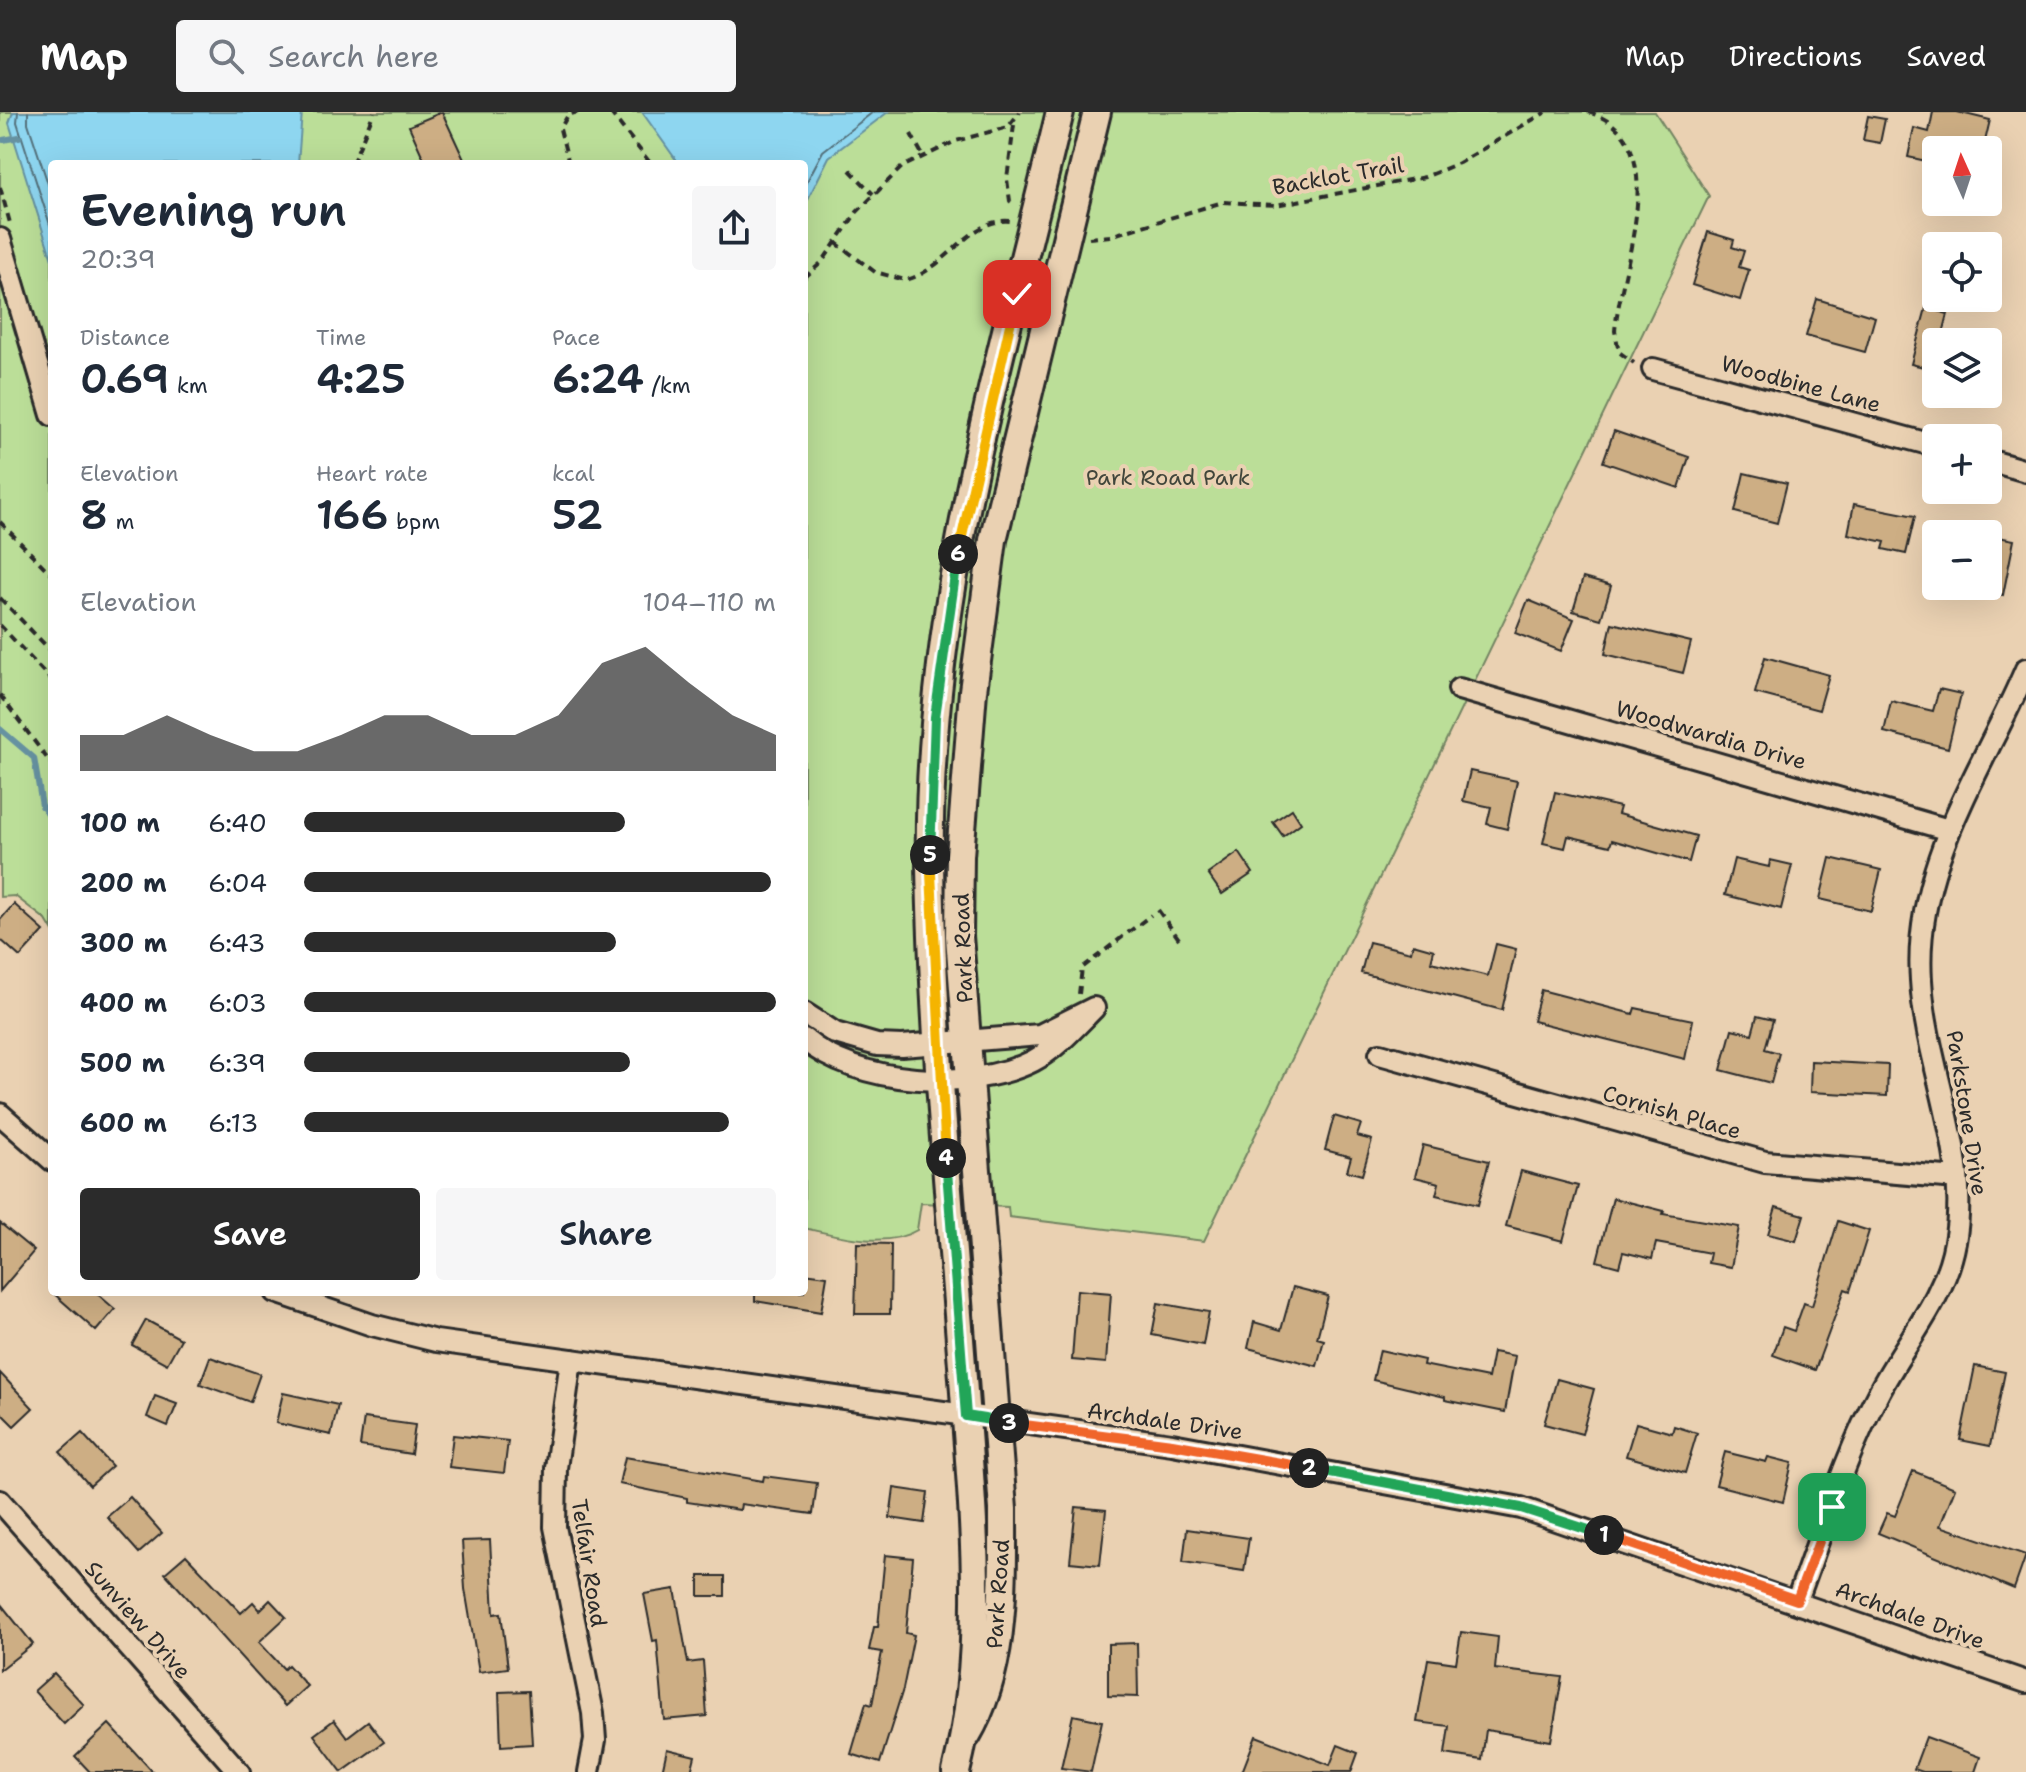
<!DOCTYPE html>
<meta charset="utf-8">
<style>
body{margin:0;font-family:"Shantell Sans",sans-serif;background:#f6f6f7;color:#1f2937;height:100vh;display:flex;flex-direction:column;font-size:30px;white-space:nowrap}
*{box-sizing:border-box;margin:0}
p{font-size:26px;color:#747a83}
.icon{flex:none;width:44px;height:44px;fill:none;stroke:currentColor;stroke-width:2;stroke-linecap:round;stroke-linejoin:round}
.map{position:relative;flex:1;overflow:hidden}
.side{position:absolute;left:48px;top:48px;width:760px;height:1136px;display:flex;flex-direction:column;background:#fff;border-radius:8px;box-shadow:0 8px 32px #0002}
.side>*{flex:none}
.needle{width:52px;rotate:357deg}
.tools{position:absolute;left:1922px;top:24px;display:grid;gap:16px}
.tools a{display:grid;place-items:center;width:80px;height:80px;border-radius:8px;background:#fff;box-shadow:0 8px 32px #0002;font-size:40px}
.pin{position:absolute;display:grid;place-items:center;width:68px;height:68px;color:#fff;margin:-34px;border-radius:16px;box-shadow:0 4px 12px #0006}
.km{position:absolute;width:40px;height:40px;margin:-20px;border-radius:50%;background:#222;color:#fff;font-size:22px;line-height:40px;text-align:center}
.round{display:grid;place-items:center;flex:none;width:84px;height:84px;border-radius:8px;background:#f6f6f7}
.headline{display:flex;align-items:center;justify-content:space-between;height:136px;padding:0 32px}
h1{font-size:44px;font-weight:600;line-height:60px}
.metrics{display:grid;grid-template-columns:repeat(3,1fr);gap:12px;height:136px;padding:8px 32px}
.metrics div{display:grid;align-content:center}
.metrics b{font-size:40px;font-weight:600}
.metrics small{font-size:22px;font-weight:400}
.metrics p{font-size:22px}
.chart{height:224px;padding:16px 32px}
.chart p{display:flex;justify-content:space-between}
.chart svg{width:100%;height:144px;margin-top:8px;fill:#2b2b2b;opacity:.7}
.primary-button{display:flex;gap:16px;margin-top:auto;padding:16px 32px}
.primary-button a{flex:1;height:92px;border-radius:8px;background:#2b2b2b;color:#fff;font-size:32px;font-weight:600;line-height:92px;text-align:center}
.primary-button a+a{background:#f6f6f7;color:#1f2937}
ul{padding:0 32px;list-style:none;font-size:26px}
li{display:grid;grid-template-columns:128px 96px 1fr;align-items:center;height:60px}
li i{height:20px;border-radius:10px;background:#2b2b2b}
header{display:flex;align-items:center;gap:48px;box-sizing:border-box;height:112px;padding:0 40px;background:#2b2b2b;color:#fff}
header strong{font-size:38px}
nav{display:flex;gap:44px;margin-inline-start:auto;font-size:28px}
.search{width:560px;height:72px;background:#f6f6f7;display:flex;align-items:center;gap:20px;box-sizing:border-box;padding:0 28px;border-radius:8px;color:#747a83;font-size:30px}
.map>svg:first-child{display:block}
.green{fill:#bbde98;stroke:#738462;stroke-width:2}
.water{fill:#8ed6f0;stroke:#6692a1;stroke-width:2}
.lines{fill:none;stroke-linecap:round;stroke-linejoin:round}
.shore{stroke:#536f7a;stroke-width:2}
.stream{stroke:#6692a1;stroke-width:6}
.building{fill:#cdae84;stroke:#2b2b2b;stroke-width:2}
.minor-casing{stroke:#2b2b2b;stroke-width:26}
.major-casing{stroke:#2b2b2b;stroke-width:32}
.path{stroke:#2b2b2b;stroke-width:4;stroke-dasharray:8 6;stroke-linecap:butt}
.minor{stroke:#ead1b2;stroke-width:20}
.major{stroke:#ead1b2;stroke-width:26}
.split-1-casing{stroke:#fff;stroke-width:16}
.split-2-casing{stroke:#fff;stroke-width:16}
.split-3-casing{stroke:#fff;stroke-width:16}
.split-4-casing{stroke:#fff;stroke-width:16}
.split-5-casing{stroke:#fff;stroke-width:16}
.split-6-casing{stroke:#fff;stroke-width:16}
.split-7-casing{stroke:#fff;stroke-width:16}
.split-1{stroke:#f0652b;stroke-width:10}
.split-2{stroke:#22a559;stroke-width:10}
.split-3{stroke:#f0652b;stroke-width:10}
.split-4{stroke:#22a559;stroke-width:10}
.split-5{stroke:#f5b400;stroke-width:10}
.split-6{stroke:#22a559;stroke-width:10}
.split-7{stroke:#f5b400;stroke-width:10}
.labels{text-anchor:middle;dominant-baseline:central;stroke-width:8;stroke-linejoin:round;paint-order:stroke}
.street-label{font-size:22px;fill:#2b2b2b;stroke:#ead1b2}
.park-label{font-size:22px;fill:#41463b;stroke:#ead1b2}
</style>
<header>
<strong>Map</strong>
<div class="search"><svg class="icon" aria-label="search" viewBox="0 0 24 24"><circle cx="10" cy="10" r="6"/><path d="M15 15l6 6"/></svg>Search here</div>
<nav><a>Map</a><a>Directions</a><a>Saved</a></nav>
</header>
<div class="map">
<svg width="2026" height="1660" viewBox="0 0 2026 1660">
<rect width="100%" height="100%" fill="#ead1b2"/>
<filter id="ink" filterUnits="userSpaceOnUse"><feTurbulence type="fractalNoise" baseFrequency=".0125" numOctaves="2"/><feDisplacementMap in="SourceGraphic" scale="16" xChannelSelector="R" yChannelSelector="G"/><feConvolveMatrix kernelMatrix="1 2 1 2 8 2 1 2 1" color-interpolation-filters="sRGB"/></filter>
<g filter="url(#ink)">
<!-- green -->
<path class="green" d="M0,0H1655L1709,84L1204,1129L1009,1105L1008,1095L921,1091L917,1118C886,1137 838,1124 804,1116V52H52V818L46,808L15,784L0,785Z"/>
<!-- water -->
<g class="water">
<path d="M13,0H302L298,52H52V148L9,11Z"/>
<path d="M642,0H888L829,45L804,95V52H679Z"/>
</g>
<g class="lines">
<!-- shore -->
<g class="shore">
<path d="M18,0L17,10L52,119"/>
<path d="M28,0V11L52,84"/>
<path d="M804,75L823,39L873,0"/>
</g>
<!-- stream -->
<g class="stream">
<path d="M3,28L19,25"/>
<path d="M0,617L34,646L42,694L52,708"/>
</g>
</g>
<!-- building -->
<g class="building">
<path d="M442,0L466,52H426L409,14Z"/>
<path d="M1933,0H1957L1990,8L1983,38H1936L1935,51L1908,45L1914,16L1929,20Z"/>
<path d="M1868,4L1885,7L1880,31L1863,28Z"/>
<path d="M1708,120L1734,128L1732,135L1744,139L1739,155L1749,158L1740,188L1692,173Z"/>
<path d="M1817,187L1875,205L1865,240L1806,224Z"/>
<path d="M1926,196L1948,202L1941,230H1936V258L1911,252Z"/>
<path d="M1614,319L1689,345L1679,376L1603,350Z"/>
<path d="M1744,361L1787,371L1777,411L1735,400Z"/>
<path d="M1854,392L1915,404L1906,442L1883,437L1885,430L1848,422Z"/>
<path d="M1988,423L2014,428L2003,483L1988,480Z"/>
<path d="M1583,466L1611,474L1601,507L1573,499Z"/>
<path d="M1528,488L1574,507L1561,539L1515,521Z"/>
<path d="M1612,511L1691,530L1683,561L1605,542Z"/>
<path d="M1765,545L1829,563L1819,598L1755,581Z"/>
<path d="M1939,577L1961,582L1948,636L1884,620L1891,589L1933,599Z"/>
<path d="M1470,659L1517,669L1507,717L1487,712L1491,695L1463,689Z"/>
<path d="M1555,680L1620,695L1618,702L1696,724L1689,750L1612,728L1610,734L1568,724L1565,736L1543,731Z"/>
<path d="M1292,697L1301,711L1283,724L1273,710Z"/>
<path d="M1239,740L1253,761L1222,782L1208,762Z"/>
<path d="M1830,746L1881,758L1871,799L1820,787Z"/>
<path d="M1734,747L1769,755L1770,748L1792,753L1781,797L1725,783Z"/>
<path d="M14,792L44,819L20,845L0,827V808Z"/>
<path d="M1369,830L1411,840L1413,832L1434,838L1431,850L1488,864L1496,832L1516,837L1502,898L1361,861Z"/>
<path d="M1541,878L1633,902L1635,896L1693,908L1685,947L1533,909Z"/>
<path d="M1757,904L1773,908L1765,937L1779,941L1771,971L1721,958L1732,917L1752,922Z"/>
<path d="M1811,949L1888,953L1887,984L1810,980Z"/>
<path d="M1334,1004L1361,1012L1357,1024L1372,1028L1362,1063L1347,1059L1351,1045L1325,1038Z"/>
<path d="M1423,1033L1489,1049L1478,1093L1436,1083L1439,1071L1415,1065Z"/>
<path d="M1521,1059L1578,1074L1563,1129L1506,1114Z"/>
<path d="M1613,1086L1664,1099L1663,1102L1739,1115L1731,1155L1708,1151L1710,1141L1656,1131L1652,1147L1623,1140L1619,1155L1597,1149Z"/>
<path d="M1776,1095L1804,1103L1796,1129L1768,1122Z"/>
<path d="M1838,1109L1869,1119L1850,1179L1845,1177L1815,1258L1773,1243L1783,1215L1794,1219L1804,1191L1812,1194Z"/>
<path d="M0,1111L34,1139L0,1179Z"/>
<path d="M857,1131L891,1132L890,1202H855Z"/>
<path d="M804,1161L827,1164L821,1200L755,1189V1180H804Z"/>
<path d="M1293,1175L1328,1184L1317,1226L1324,1228L1317,1254L1248,1236L1254,1210L1281,1218Z"/>
<path d="M1077,1178L1111,1181L1106,1251L1072,1248Z"/>
<path d="M52,1180H95L115,1197L96,1219Z"/>
<path d="M1158,1191L1209,1200L1203,1233L1152,1223Z"/>
<path d="M146,1208L181,1227L167,1252L132,1233Z"/>
<path d="M1380,1238L1424,1248L1423,1253L1488,1266L1493,1240L1515,1244L1505,1300L1445,1288V1285L1373,1268Z"/>
<path d="M210,1245L260,1262L250,1290L200,1272Z"/>
<path d="M1975,1254L2005,1260L1990,1334L1960,1328Z"/>
<path d="M0,1261L33,1296L14,1314L0,1300Z"/>
<path d="M1557,1267L1594,1277L1582,1322L1544,1312Z"/>
<path d="M283,1281L338,1293L331,1323L276,1311Z"/>
<path d="M155,1284L177,1292L168,1314L147,1305Z"/>
<path d="M364,1306L415,1313L411,1342L360,1334Z"/>
<path d="M1636,1311L1672,1321L1674,1314L1697,1321L1685,1361L1626,1344Z"/>
<path d="M82,1321L112,1354L90,1374L60,1340Z"/>
<path d="M453,1323L508,1329L504,1361L449,1355Z"/>
<path d="M1725,1340L1766,1350L1768,1345L1792,1351L1783,1390L1716,1373Z"/>
<path d="M625,1345L763,1369L764,1364L817,1371L813,1402L741,1392L740,1398L687,1390V1386L619,1372Z"/>
<path d="M1913,1359L1955,1376L1940,1414L2026,1443L2014,1477L1878,1421L1887,1401L1895,1404Z"/>
<path d="M894,1376L928,1381L924,1411L890,1406Z"/>
<path d="M130,1385L162,1421L139,1441L107,1405Z"/>
<path d="M1076,1395L1106,1398L1100,1453L1070,1450Z"/>
<path d="M1187,1417L1249,1426L1244,1459L1183,1450Z"/>
<path d="M490,1428L494,1502L501,1501L508,1556L479,1560L465,1477L462,1429Z"/>
<path d="M186,1443L241,1501L253,1490L260,1498L270,1488L286,1505L259,1530L284,1557L288,1553L307,1574L285,1594L165,1461Z"/>
<path d="M885,1443L913,1446L906,1521L914,1523L903,1577L880,1651L851,1642L866,1591L872,1593L882,1540L869,1538L874,1515H878Z"/>
<rect x="699" y="1464" width="26" height="20"/>
<path d="M675,1477L688,1551L703,1549L707,1604L664,1608L657,1528L653,1529L644,1482Z"/>
<path d="M0,1491L33,1532L0,1558Z"/>
<path d="M1461,1520L1498,1525L1495,1557L1562,1565L1551,1629L1486,1618L1482,1648L1445,1642L1449,1614L1417,1610L1428,1547L1456,1551Z"/>
<path d="M1137,1531L1138,1585L1108,1584V1532Z"/>
<path d="M54,1561L84,1593L64,1612L34,1579Z"/>
<path d="M529,1579L532,1632L501,1634L499,1580Z"/>
<path d="M1073,1603L1102,1609L1091,1660L1061,1656Z"/>
<path d="M334,1608L347,1625L368,1609L384,1630L342,1660L314,1623Z"/>
<path d="M109,1612L153,1660H90L75,1644Z"/>
<path d="M1256,1624L1330,1653L1338,1633L1358,1641L1351,1660H1242Z"/>
<path d="M1926,1625L1980,1645L1975,1660H1923L1914,1657Z"/>
<path d="M667,1637L695,1644L691,1660H662Z"/>
</g>
<g class="lines">
<defs>
<g id="minor">
<path d="M0,127L52,303"/>
<path d="M1653,257L1936,334"/>
<path d="M1988,348L2026,359"/>
<path d="M1459,577L1949,718"/>
<path d="M804,901L835,921L877,933L902,934L1040,923L1094,896C1076,914 1056,937 1033,949C972,980 856,973 804,927"/>
<path d="M1380,942L1765,1050L1957,1066"/>
<path d="M0,1002L52,1048"/>
<path d="M276,1180L372,1213L436,1229L1172,1332L1521,1396L2026,1570"/>
<path d="M571,1248L556,1356L555,1415L593,1601L595,1628L589,1660"/>
<path d="M0,1389L239,1660"/>
<path d="M1797,1488C1823,1419 1844,1346 1879,1280C1905,1230 1945,1187 1955,1130C1971,1041 1926,956 1921,868C1913,753 1983,658 2026,557"/>
</g>
<g id="major">
<path d="M967,1623C1006,1557 1003,1472 1003,1397L959,824L960,744L973,579L993,428L1097,0"/>
<path d="M956,1660C988,1532 972,1396 963,1266C950,1095 933,925 930,753C925,496 1001,247 1060,0"/>
</g>
</defs>
<!-- minor casing -->
<use href="#minor" class="minor-casing"/>
<!-- major casing -->
<use href="#major" class="major-casing"/>
<!-- path -->
<g class="path">
<path d="M610,0L651,52"/>
<path d="M1588,0C1677,27 1620,155 1615,219L1619,240L1634,251"/>
<path d="M1014,13L1007,67L1010,89L1015,93"/>
<path d="M911,22L923,44"/>
<path d="M352,52L374,0"/>
<path d="M569,52L560,17L568,3L578,0"/>
<path d="M850,58L873,82"/>
<path d="M0,75L10,111"/>
<path d="M1089,126L1110,124L1223,90L1276,93L1425,65L1459,51L1546,0"/>
<path d="M835,130L875,160L905,168C945,160 969,105 1010,109"/>
<path d="M804,166L822,150L857,100L902,55L956,29L1008,15L1020,0"/>
<path d="M0,410L52,463"/>
<path d="M0,486L52,540"/>
<path d="M0,513L52,569"/>
<path d="M0,583L52,653"/>
<path d="M1158,798L1179,827"/>
<path d="M1079,882L1082,856L1151,803"/>
</g>
<!-- minor -->
<use href="#minor" class="minor"/>
<!-- major -->
<use href="#major" class="major"/>
</g>
</g>
<g class="lines" filter="url(#ink)">
<defs>
<path id="split-1" d="M1604,1423L1797,1488L1832,1395"/>
<path id="split-2" d="M1309,1356L1521,1396L1604,1423"/>
<path id="split-3" d="M1009,1311L1172,1332L1309,1356"/>
<path id="split-4" d="M946,1046L966,1304L1009,1311"/>
<path id="split-5" d="M930,743L946,1046"/>
<path id="split-6" d="M930,743L935,605L958,442"/>
<path id="split-7" d="M958,442L1017,182"/>
</defs>
<!-- split-1 casing -->
<use href="#split-1" class="split-1-casing"/>
<!-- split-2 casing -->
<use href="#split-2" class="split-2-casing"/>
<!-- split-3 casing -->
<use href="#split-3" class="split-3-casing"/>
<!-- split-4 casing -->
<use href="#split-4" class="split-4-casing"/>
<!-- split-5 casing -->
<use href="#split-5" class="split-5-casing"/>
<!-- split-6 casing -->
<use href="#split-6" class="split-6-casing"/>
<!-- split-7 casing -->
<use href="#split-7" class="split-7-casing"/>
<!-- split-1 -->
<use href="#split-1" class="split-1"/>
<!-- split-2 -->
<use href="#split-2" class="split-2"/>
<!-- split-3 -->
<use href="#split-3" class="split-3"/>
<!-- split-4 -->
<use href="#split-4" class="split-4"/>
<!-- split-5 -->
<use href="#split-5" class="split-5"/>
<!-- split-6 -->
<use href="#split-6" class="split-6"/>
<!-- split-7 -->
<use href="#split-7" class="split-7"/>
</g>
<g class="labels">
<!-- street labels -->
<g class="street-label">
<text transform="translate(1338 64) rotate(-10)">Backlot Trail</text>
<text transform="translate(1801 272) rotate(15)">Woodbine Lane</text>
<text transform="translate(1711 623) rotate(16)">Woodwardia Drive</text>
<text transform="translate(963 836) rotate(-92)">Park Road</text>
<text transform="translate(1672 1000) rotate(16)">Cornish Place</text>
<text transform="translate(1967 1001) rotate(81)">Parkstone Drive</text>
<text transform="translate(1165 1309) rotate(8)">Archdale Drive</text>
<text transform="translate(589 1451) rotate(81)">Telfair Road</text>
<text transform="translate(998 1482) rotate(-86)">Park Road</text>
<text transform="translate(1910 1503) rotate(20)">Archdale Drive</text>
<text transform="translate(138 1508) rotate(49)">Sunview Drive</text>
</g>
<!-- park labels -->
<g class="park-label">
<text x="1168" y="365">Park Road Park</text>
</g>
</g>
</svg>
<div class="tools">
<a><svg class="needle" viewBox="-14 -14 28 28"><path d="M0-13l5 13h-10z" fill="#e53935"/><path d="M0 13l5-13h-10z" fill="#747a83"/></svg></a>
<a><svg class="icon" aria-label="locate" viewBox="0 0 24 24"><circle cx="12" cy="12" r="6"/><path d="M12 2v4M12 18v4M2 12h4M18 12h4"/></svg></a>
<a><svg class="icon" aria-label="layers" viewBox="0 0 24 24"><path d="M12 4l9 5-9 5-9-5zM3 14l9 5 9-5"/></svg></a>
<a>+</a>
<a>−</a>
</div>
<div class="pin" style="left:1832px;top:1395px;background:#1e9e55"><svg class="icon" aria-label="arrive" viewBox="0 0 24 24"><path d="M6 21V4h12l-3 4 3 4H6"/></svg></div>
<div class="pin" style="left:1017px;top:182px;background:#d93025"><svg class="icon" aria-label="check" viewBox="0 0 24 24"><path d="M5 12l5 5 9-10"/></svg></div>
<b class="km" style="left:1604px;top:1423px">1</b>
<b class="km" style="left:1309px;top:1356px">2</b>
<b class="km" style="left:1009px;top:1311px">3</b>
<b class="km" style="left:946px;top:1046px">4</b>
<b class="km" style="left:930px;top:743px">5</b>
<b class="km" style="left:958px;top:442px">6</b>
<section class="side">
<div class="headline"><div><h1>Evening run</h1><p>20:39</p></div><a class="round"><svg class="icon" aria-label="share" viewBox="0 0 24 24"><path d="M12 15V3M7 8l5-5 5 5M5 13v7h14v-7"/></svg></a></div>
<div class="metrics">
<div><p>Distance</p><b>0.69<small> km</small></b></div>
<div><p>Time</p><b>4:25</b></div>
<div><p>Pace</p><b>6:24<small> /km</small></b></div>
</div>
<div class="metrics">
<div><p>Elevation</p><b>8<small> m</small></b></div>
<div><p>Heart rate</p><b>166<small> bpm</small></b></div>
<div><p>kcal</p><b>52</b></div>
</div>
<div class="chart"><p><span>Elevation</span>104–110 m</p>
<svg viewBox="0 0 160 44" preserveAspectRatio="none"><path d="M0 44V33L10 33L20 27L30 33L40 38L50 38L60 33L70 27L80 27L90 33L100 33L110 27L120 11L130 6L140 17L150 27L160 33V44z"/></svg>
</div>
<ul>
<li><b>100 m</b>6:40<i style="width:68%"></i></li>
<li><b>200 m</b>6:04<i style="width:99%"></i></li>
<li><b>300 m</b>6:43<i style="width:66%"></i></li>
<li><b>400 m</b>6:03<i style="width:100%"></i></li>
<li><b>500 m</b>6:39<i style="width:69%"></i></li>
<li><b>600 m</b>6:13<i style="width:90%"></i></li>
</ul>
<div class="primary-button"><a>Save</a><a>Share</a></div>
</section>
</div>
